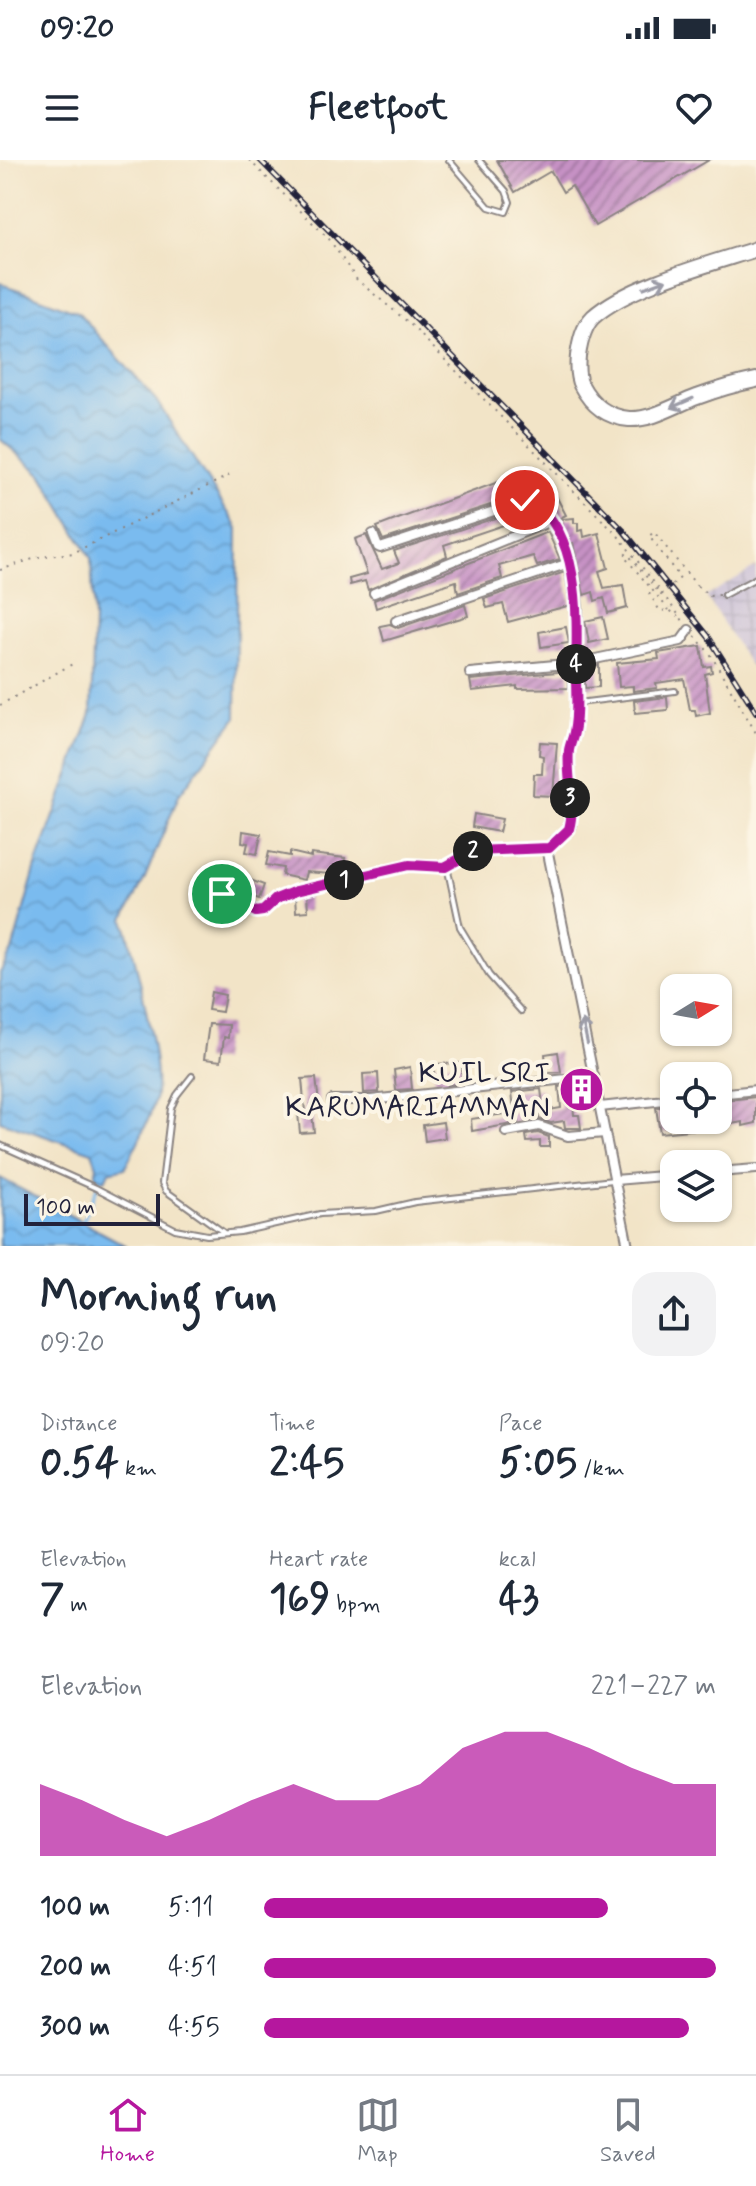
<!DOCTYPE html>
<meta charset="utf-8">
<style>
body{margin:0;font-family:Mynerve,sans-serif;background:#f2f2f3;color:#1f2937;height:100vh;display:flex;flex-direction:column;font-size:30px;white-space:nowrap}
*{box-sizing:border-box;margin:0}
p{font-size:26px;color:#747a83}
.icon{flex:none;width:44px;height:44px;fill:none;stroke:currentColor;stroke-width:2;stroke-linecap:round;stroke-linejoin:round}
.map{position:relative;height:1086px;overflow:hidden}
.details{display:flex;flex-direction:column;background:#fff;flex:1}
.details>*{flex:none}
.needle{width:52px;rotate:79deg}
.fabs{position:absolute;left:660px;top:814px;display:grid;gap:16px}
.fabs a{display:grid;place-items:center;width:72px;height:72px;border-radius:16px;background:#fff;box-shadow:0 2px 6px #0004;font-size:40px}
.scale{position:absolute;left:24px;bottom:20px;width:136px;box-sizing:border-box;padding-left:8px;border:4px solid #22223b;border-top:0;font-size:22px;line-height:28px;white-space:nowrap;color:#22223b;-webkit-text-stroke:6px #fcf5e5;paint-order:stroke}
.pin{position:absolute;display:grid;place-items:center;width:68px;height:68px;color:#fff;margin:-34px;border:4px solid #fff;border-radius:50%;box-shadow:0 2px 8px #0007}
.km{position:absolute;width:40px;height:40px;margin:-20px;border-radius:50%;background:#222;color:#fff;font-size:22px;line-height:40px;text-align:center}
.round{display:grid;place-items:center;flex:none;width:84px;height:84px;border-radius:24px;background:#f2f2f3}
.summary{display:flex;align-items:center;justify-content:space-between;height:136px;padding:0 40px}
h1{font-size:44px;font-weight:700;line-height:60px}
.stats{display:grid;grid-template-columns:repeat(3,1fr);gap:12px;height:136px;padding:8px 40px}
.stats div{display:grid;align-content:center}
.stats b{font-size:40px;font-weight:700}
.stats small{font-size:22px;font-weight:400}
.stats p{font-size:22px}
.chart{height:224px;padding:16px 40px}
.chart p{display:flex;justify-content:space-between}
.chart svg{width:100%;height:144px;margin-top:8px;fill:#b5179e;opacity:.7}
ul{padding:0 40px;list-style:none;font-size:26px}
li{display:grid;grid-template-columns:128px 96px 1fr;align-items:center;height:60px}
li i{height:20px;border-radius:10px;background:#b5179e}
.status{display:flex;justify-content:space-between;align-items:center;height:56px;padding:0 40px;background:#fff;direction:ltr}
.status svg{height:22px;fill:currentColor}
header{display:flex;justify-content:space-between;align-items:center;height:104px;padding:0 40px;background:#fff;font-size:36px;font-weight:700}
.menu{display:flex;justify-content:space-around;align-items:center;height:112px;border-top:2px solid #e0e1e3;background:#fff;font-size:22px;color:#747a83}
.menu a{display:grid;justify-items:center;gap:4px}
.menu .on{color:#b5179e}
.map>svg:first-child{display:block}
.industrial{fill:url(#industrial-grid)}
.water{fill:url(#water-waves);stroke:#4e6e95;stroke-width:2}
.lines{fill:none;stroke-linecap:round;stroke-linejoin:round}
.stream{stroke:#7abbef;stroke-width:3}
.building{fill:url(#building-hatch)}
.service-casing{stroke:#8a8381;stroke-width:8}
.minor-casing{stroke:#8a8381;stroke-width:12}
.primary-casing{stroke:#8a8381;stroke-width:18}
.path{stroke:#8a8381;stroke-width:2;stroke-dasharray:2 6;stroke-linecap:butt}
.service{stroke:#fff;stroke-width:4}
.minor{stroke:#fff;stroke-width:8}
.primary{stroke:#fff;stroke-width:14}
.rail-casing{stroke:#22223b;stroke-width:6}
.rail{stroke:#fcf5e5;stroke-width:3;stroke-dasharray:9;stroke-linecap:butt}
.path-bridge{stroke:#8a8381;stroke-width:2;stroke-dasharray:2 6;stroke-linecap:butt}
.oneway{stroke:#9c9ca7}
.route-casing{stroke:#fff;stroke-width:16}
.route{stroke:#b5179e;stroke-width:10}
.labels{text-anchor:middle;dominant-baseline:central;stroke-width:8;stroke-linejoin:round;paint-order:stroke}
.poi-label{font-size:30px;fill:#22223b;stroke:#fcf5e5;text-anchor:end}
</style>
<div class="status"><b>09:20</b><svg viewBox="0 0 49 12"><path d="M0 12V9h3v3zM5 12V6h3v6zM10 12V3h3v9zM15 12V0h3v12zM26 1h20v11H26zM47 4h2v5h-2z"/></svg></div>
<header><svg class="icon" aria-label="menu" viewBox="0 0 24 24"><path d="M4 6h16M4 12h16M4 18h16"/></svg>Fleetfoot<svg class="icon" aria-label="heart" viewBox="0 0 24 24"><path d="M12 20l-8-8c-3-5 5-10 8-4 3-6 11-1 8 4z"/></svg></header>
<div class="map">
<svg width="756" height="1086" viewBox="0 0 756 1086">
<defs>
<pattern id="industrial-grid" width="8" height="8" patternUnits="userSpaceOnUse" patternTransform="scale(2)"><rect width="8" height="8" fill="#c9bfd7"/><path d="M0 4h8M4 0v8" fill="none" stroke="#aca4b9"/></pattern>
<pattern id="water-waves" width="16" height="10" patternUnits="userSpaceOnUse" patternTransform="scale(2)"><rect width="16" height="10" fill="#7abbef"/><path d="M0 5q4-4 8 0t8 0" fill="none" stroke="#69a0ce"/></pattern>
<pattern id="building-hatch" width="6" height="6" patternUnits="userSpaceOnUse" patternTransform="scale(2)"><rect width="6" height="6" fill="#c691c4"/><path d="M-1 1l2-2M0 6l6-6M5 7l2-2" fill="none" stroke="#a076a0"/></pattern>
</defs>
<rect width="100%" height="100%" fill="#fcf5e5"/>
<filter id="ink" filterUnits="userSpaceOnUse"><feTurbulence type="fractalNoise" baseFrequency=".0125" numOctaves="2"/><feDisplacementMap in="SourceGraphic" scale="16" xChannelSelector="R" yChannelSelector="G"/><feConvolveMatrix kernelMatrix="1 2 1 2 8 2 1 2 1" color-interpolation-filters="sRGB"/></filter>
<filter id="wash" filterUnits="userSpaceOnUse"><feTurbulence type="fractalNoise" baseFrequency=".006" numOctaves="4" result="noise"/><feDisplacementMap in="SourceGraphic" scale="32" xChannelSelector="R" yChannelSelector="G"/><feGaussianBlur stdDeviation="1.8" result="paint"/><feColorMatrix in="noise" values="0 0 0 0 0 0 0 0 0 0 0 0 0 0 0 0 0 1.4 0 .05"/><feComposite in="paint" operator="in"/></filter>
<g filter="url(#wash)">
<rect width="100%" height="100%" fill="#f2e4c7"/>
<!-- industrial -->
<path class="industrial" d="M756,407V515L706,436Z"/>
<!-- water -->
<g class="water">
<path d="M0,123L78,152L156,240L238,368L236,558L179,635L144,720L124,759C134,794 163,909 155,940C149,963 135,987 125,1008L109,1012L105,1020L95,1017L97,1006L92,992L0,961V813L12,791L36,706L91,554L94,459L91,398L41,314L0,279Z"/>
<path d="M0,1018L127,1086H0Z"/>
</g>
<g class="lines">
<!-- stream -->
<path class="stream" d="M82,1064L100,1020"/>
</g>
<g id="blocks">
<!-- building -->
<g class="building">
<path d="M497,0H709L595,66L572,26L563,32L551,11L515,32Z"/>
<path d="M509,318L518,336L383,380L378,369L377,367L398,359Z"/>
<path d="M553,330L566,355L558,359L543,342L547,340L544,334Z"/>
<path d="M529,347L533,355L444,385L447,396L368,430L365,421L350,425L349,419L367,414L355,379L366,375L382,409L399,403L394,391Z"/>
<path d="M574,358V363H578V371L583,370L584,377L599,373L608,408L599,411L604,428L623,425L627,448L608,453L604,438L595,441L593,432L584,435L573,383L570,384L563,369L562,359Z"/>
<path d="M548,372L560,399L537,406L533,396L499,406L502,418L458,433L456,421L376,448L374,440Z"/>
<path d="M565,412L571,445L508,462L503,444L487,448L484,439Z"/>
<path d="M465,445L468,456L384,481L380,466L390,464L398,468Z"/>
<path d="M603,457L608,479L589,483L585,461Z"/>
<path d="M566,467L569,483L541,487L539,472Z"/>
<path d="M701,486L704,507L711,506L712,512L705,514L710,553L696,556L695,550H690L684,519L656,523L657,528L633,531V526L619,527L617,503L659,499L658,493Z"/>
<path d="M599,505V527L585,528L584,508Z"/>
<path d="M569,511V528L517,529V526L472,531L470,520Z"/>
<path d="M667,537L668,550L635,553L634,541Z"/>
<path d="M540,582L557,583L553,636L533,635L534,614H542L543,596L539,595Z"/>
<path d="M474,654L502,659L499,672L472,667Z"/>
<path d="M243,671L261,674L257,694L246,692L248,683L242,682Z"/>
<path d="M269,692L290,696V692L311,697V694L345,698L343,715L306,712L304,720L282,715L283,708L266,705Z"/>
<path d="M239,716L264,725L259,739L234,730Z"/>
<path d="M307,734L308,751L296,752L295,737Z"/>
<path d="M211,832L225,835L222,852L208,850Z"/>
<path d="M209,864L229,865L228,878L224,877L221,901L204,899Z"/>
<path d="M558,892L561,912L547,913L545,894Z"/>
<path d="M462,903V923L448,925V921H434V904Z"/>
<path d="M410,907L412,929L396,930L394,910Z"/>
<path d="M378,913L379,932L364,933L363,914Z"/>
<path d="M316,918L319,943L311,944L314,972L300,973L298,953L305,952L302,919Z"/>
<path d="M587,924L590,939L573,942L574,955H579L581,968H565L564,961L551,963L539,959L538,952L561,948L559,927Z"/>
<path d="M541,929L543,945L514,949L512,932Z"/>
<path d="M756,937V963L743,966V962L725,965L724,962L718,963V941Z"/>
<path d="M674,946V960H707L708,968L660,973L656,948Z"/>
<path d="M517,952L518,963L472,971L471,959Z"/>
<path d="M443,962L445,978L425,981L423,965Z"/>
<path d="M538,973L549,977V987H540V981L527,982L526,975Z"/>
</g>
</g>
</g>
<g filter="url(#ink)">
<use href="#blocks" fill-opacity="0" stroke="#8a8381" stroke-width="2"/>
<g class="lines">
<defs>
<g id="service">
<path d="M449,0L489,47L506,52L510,42L506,31L479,0"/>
<path d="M724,435L756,418"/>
<path d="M578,543L675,531"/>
<path d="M447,706L460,767L489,815L521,851"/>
<path d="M204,730L222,734L256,752L263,751L276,739L296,731L409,705L445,707L474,691L549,688"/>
<path d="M192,916L177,935L171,948L162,1023L166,1031L223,1072"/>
<path d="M0,985L96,1028L175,1069L207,1075L240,1072L320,1054L376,1051L415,1042L613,1020"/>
</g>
<g id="minor">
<path d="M373,374L378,387L380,388L531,339L551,361L566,391L575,423L578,447L575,570L569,590L571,665C565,677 550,679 548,693L628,1086"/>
<path d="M374,433L551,361"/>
<path d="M396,461L569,403"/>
<path d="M470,513L576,503L681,481L689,470"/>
<path d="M718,934L756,930"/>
<path d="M332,940H371L594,916"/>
<path d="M600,947L674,939"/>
<path d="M506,972L539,966L568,976L605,973"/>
<path d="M718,1012L756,1009"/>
<path d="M615,1020L674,1015"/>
</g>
<path id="primary" d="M756,89C710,104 629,125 593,157C583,167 580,182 578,196C577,206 577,217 581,225C591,244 607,257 629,259C653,260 675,245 697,237C716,230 736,224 756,220"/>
</defs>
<!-- service casing -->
<use href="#service" class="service-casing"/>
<!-- minor casing -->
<use href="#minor" class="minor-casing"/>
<!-- primary casing -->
<use href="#primary" class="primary-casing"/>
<!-- path -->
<g class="path">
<path d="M249,0L329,79L357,120L409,163L620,378L684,462"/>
<path d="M0,410L39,397L73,393L230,315"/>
<path d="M697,426L710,436L719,435"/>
<path d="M649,433L660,451L669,450L678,456"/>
<path d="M695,476L711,495L756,573"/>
<path d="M0,545L74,503"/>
</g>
<!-- service -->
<use href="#service" class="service"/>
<!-- minor -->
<use href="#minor" class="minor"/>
<!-- primary -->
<use href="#primary" class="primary"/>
<defs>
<path id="rail" d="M260,0L623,370L708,476L756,552"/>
</defs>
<!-- rail casing -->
<use href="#rail" class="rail-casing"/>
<!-- rail -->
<use href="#rail" class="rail"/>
<!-- path-bridge -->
<path class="path-bridge" d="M669,450L624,396L627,393L661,435L680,418L649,376L654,372L697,426"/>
</g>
<!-- one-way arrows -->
<defs><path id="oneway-shaft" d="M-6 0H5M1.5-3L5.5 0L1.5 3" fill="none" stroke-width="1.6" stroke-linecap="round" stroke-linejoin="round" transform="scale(2)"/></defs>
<g class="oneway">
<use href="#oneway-shaft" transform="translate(655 124) rotate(-20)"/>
<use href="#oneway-shaft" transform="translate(682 243) rotate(157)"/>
<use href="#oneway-shaft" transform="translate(585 872) rotate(-102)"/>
</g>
</g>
<g class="lines" filter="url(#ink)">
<defs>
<path id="route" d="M222,734L256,752L263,751L276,739L296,731L409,705L445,707L474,691L549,688L569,669C576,644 566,615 569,590C570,584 573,578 574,572C578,554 576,534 576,517C577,462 583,376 531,339L525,340"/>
</defs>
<!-- route casing -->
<use href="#route" class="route-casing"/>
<!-- route -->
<use href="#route" class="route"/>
</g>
<!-- icons -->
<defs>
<symbol id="building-disc" viewBox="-11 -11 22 22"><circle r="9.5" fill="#b5179e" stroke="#fcf5e5"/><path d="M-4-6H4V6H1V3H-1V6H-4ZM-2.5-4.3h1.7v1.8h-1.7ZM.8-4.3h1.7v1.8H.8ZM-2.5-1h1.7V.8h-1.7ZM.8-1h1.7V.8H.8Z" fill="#fff"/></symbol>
</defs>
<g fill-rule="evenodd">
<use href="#building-disc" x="556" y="904" width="51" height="51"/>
</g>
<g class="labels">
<!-- poi labels -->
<g class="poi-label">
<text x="550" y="913">KUIL SRI<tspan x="550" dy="34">KARUMARIAMMAN</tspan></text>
</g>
</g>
</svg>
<div class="fabs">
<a><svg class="needle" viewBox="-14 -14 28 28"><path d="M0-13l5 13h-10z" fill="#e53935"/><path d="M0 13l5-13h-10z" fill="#747a83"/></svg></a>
<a><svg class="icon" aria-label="locate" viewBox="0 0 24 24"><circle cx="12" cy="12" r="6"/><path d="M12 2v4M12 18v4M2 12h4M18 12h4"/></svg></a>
<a><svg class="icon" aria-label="layers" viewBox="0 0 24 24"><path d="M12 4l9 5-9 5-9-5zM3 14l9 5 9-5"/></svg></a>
</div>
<div class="scale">100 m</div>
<div class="pin" style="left:222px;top:734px;background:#1e9e55"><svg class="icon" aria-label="arrive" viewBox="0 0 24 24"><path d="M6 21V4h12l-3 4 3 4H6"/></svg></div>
<div class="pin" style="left:525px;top:340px;background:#d93025"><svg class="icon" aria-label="check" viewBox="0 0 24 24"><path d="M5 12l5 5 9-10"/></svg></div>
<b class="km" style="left:344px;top:720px">1</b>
<b class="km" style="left:473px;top:691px">2</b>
<b class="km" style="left:570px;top:638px">3</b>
<b class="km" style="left:576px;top:504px">4</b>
</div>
<section class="details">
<div class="summary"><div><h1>Morning run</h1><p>09:20</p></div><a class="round"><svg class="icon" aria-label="share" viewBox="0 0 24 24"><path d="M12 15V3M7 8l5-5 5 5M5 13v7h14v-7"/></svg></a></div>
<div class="stats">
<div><p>Distance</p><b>0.54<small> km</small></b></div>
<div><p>Time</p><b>2:45</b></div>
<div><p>Pace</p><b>5:05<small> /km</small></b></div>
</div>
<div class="stats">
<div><p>Elevation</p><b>7<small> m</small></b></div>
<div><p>Heart rate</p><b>169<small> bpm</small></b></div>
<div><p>kcal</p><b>43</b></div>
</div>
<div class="chart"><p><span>Elevation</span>221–227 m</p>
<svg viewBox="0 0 160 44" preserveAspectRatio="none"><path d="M0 44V22L10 27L20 33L30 38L40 33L50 27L60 22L70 27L80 27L90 22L100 11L110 6L120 6L130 11L140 17L150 22L160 22V44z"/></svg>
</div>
<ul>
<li><b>100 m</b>5:11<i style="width:76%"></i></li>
<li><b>200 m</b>4:51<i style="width:100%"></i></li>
<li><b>300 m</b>4:55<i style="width:94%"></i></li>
</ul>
</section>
<nav class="menu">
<a class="on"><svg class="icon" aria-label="home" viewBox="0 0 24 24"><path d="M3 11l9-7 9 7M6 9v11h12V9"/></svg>Home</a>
<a><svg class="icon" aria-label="map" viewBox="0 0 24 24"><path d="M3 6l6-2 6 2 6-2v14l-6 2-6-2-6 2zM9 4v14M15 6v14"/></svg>Map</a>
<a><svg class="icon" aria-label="saved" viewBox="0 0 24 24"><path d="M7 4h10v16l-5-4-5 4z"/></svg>Saved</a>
</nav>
